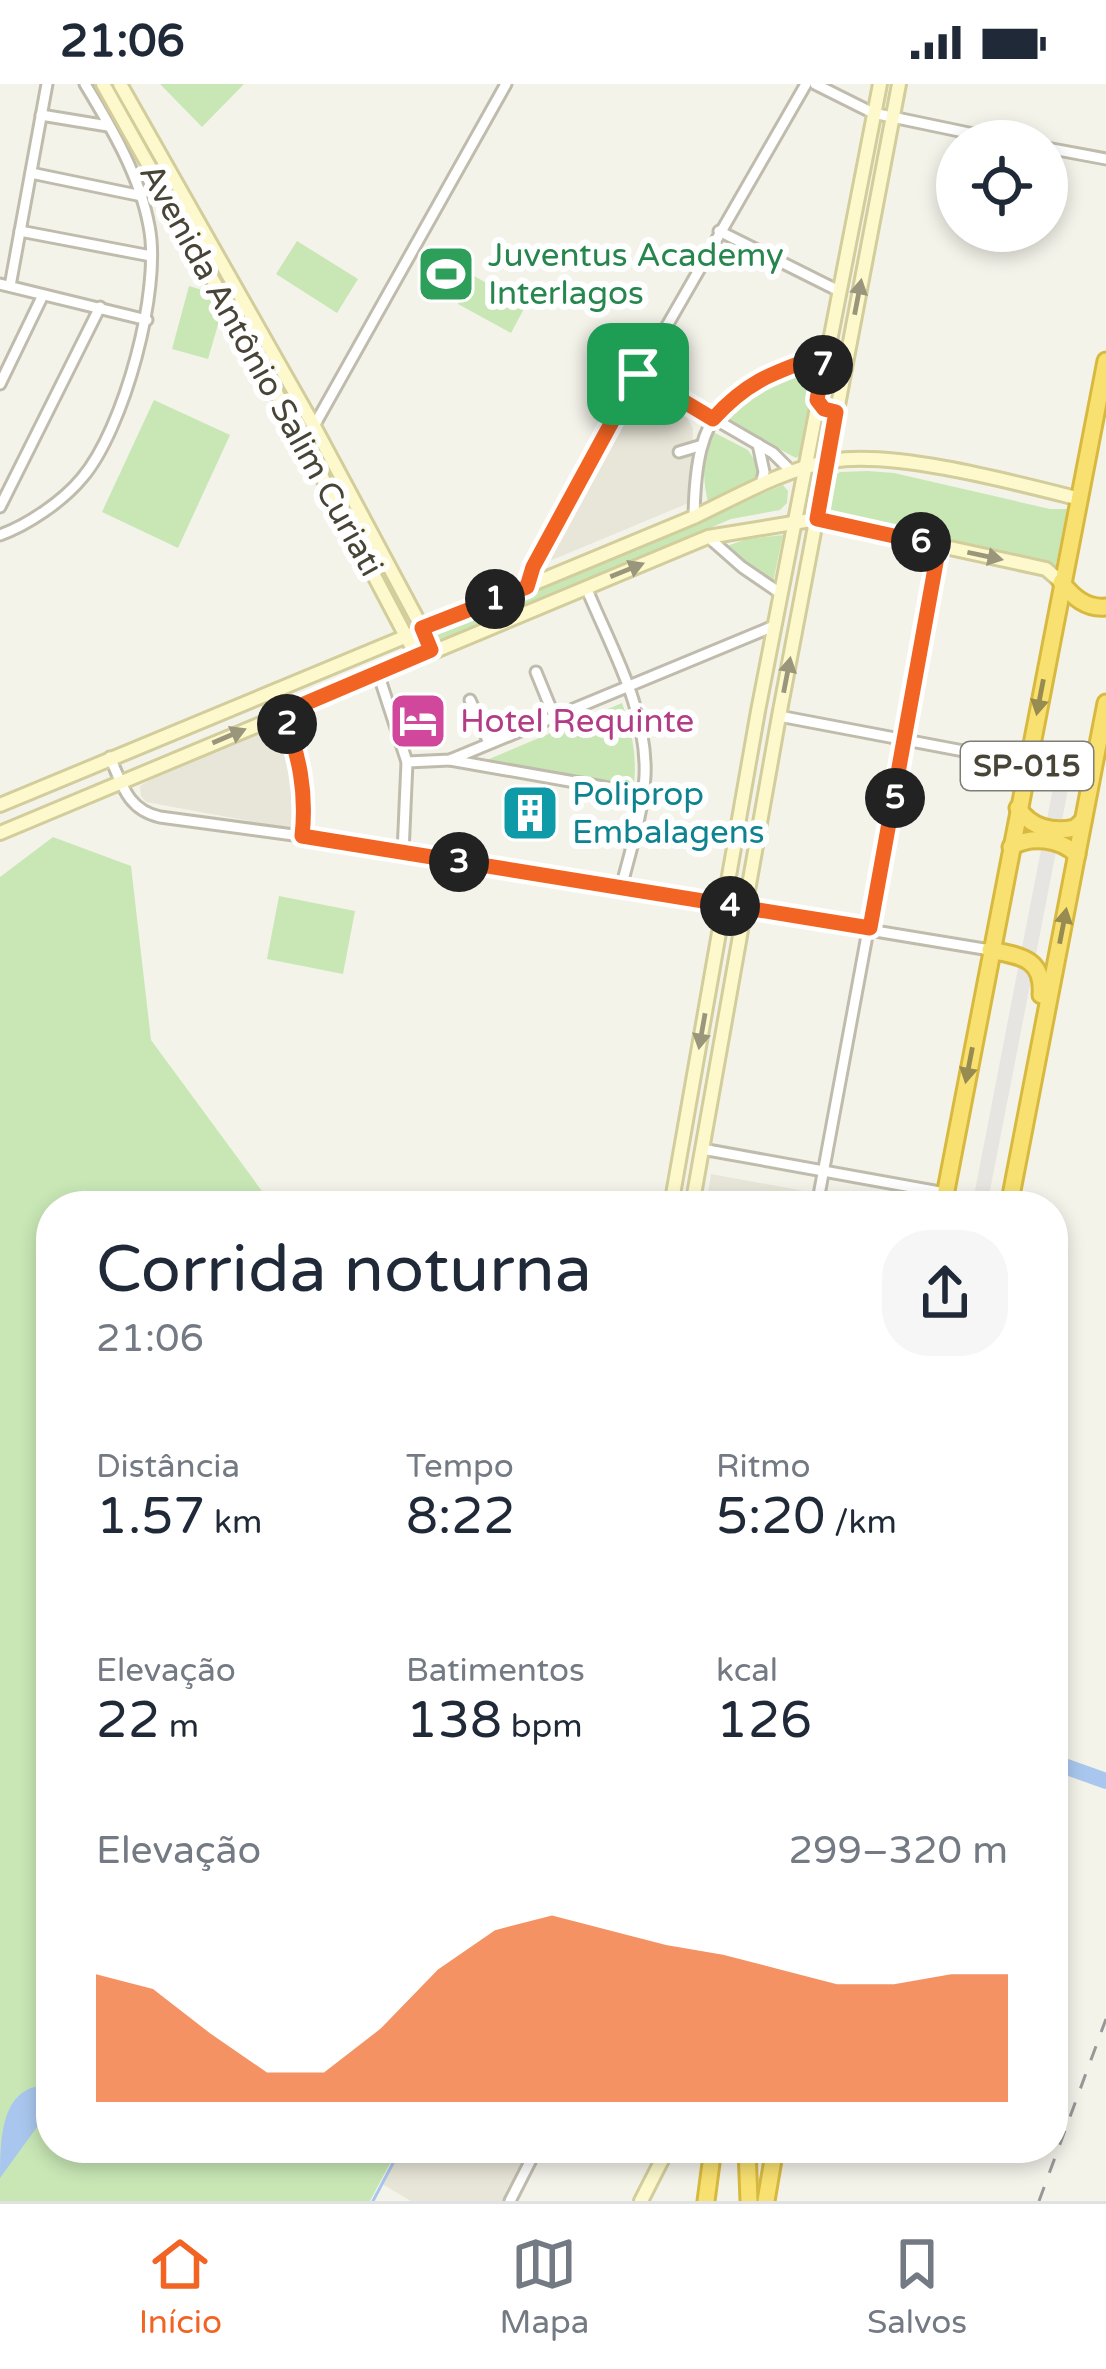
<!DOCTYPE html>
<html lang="pt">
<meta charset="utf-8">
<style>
body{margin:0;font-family:"Varela Round",sans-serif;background:#f6f6f7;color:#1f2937;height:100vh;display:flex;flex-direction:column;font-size:45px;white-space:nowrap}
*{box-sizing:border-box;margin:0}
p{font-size:39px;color:#747a83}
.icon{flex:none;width:66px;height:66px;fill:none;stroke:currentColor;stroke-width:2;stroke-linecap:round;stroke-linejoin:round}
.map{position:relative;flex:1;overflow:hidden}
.details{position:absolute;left:36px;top:1107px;width:1032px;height:972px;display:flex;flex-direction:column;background:#fff;border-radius:48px;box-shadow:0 6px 18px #0003}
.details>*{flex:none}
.fabs{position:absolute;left:936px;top:36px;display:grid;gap:24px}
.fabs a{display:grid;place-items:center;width:132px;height:132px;border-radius:50%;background:#fff;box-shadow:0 6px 18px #0003;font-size:60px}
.pin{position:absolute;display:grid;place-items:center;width:102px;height:102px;color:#fff;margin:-51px;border-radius:24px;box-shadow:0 6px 18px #0006}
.km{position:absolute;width:60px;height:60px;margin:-30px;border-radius:50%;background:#222;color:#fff;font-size:33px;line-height:60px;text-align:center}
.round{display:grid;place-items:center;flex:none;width:126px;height:126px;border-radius:48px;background:#f6f6f7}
.headline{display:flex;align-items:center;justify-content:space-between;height:204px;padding:0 60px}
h1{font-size:66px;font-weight:600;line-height:90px}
.metrics{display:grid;grid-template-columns:repeat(3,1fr);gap:18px;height:204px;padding:12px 60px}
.metrics div{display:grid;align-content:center}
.metrics b{font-size:51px;font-weight:600}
.metrics small{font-size:33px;font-weight:400}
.metrics p{font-size:33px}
.chart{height:336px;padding:24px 60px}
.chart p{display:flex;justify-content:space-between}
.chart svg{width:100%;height:216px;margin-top:12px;fill:#f26423;opacity:.7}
.status{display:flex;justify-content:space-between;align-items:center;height:84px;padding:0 60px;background:#fff;direction:ltr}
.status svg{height:33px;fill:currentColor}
.dock{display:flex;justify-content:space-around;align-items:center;height:168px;border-top:3px solid #e0e1e3;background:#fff;font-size:33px;color:#747a83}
.dock a{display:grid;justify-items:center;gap:6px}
.dock .selected{color:#f26423}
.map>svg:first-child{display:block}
.residential{fill:#e8e6d8}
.green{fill:#c8e7b5}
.parking{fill:#e6e5e1}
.water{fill:#a9c7ee}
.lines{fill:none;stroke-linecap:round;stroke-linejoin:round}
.stream{stroke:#a9c7ee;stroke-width:3}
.river{stroke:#a9c7ee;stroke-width:16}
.street-casing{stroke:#c0bcad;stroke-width:15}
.secondary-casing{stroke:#d2cd9b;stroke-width:18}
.highway-casing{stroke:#d8b940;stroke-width:21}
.street{stroke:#fff;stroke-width:9}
.secondary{stroke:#fdf9cc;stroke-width:12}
.highway{stroke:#f8e171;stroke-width:15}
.rail{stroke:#989898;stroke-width:3;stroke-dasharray:15 15;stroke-linecap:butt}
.oneway{fill:#99967b}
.oneway2{fill:#978b52}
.route-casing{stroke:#fff;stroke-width:24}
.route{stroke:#f26423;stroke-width:15}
.labels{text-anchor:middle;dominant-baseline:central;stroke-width:12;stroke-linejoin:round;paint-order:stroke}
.shield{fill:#fff;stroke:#7f7d74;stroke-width:3}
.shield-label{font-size:30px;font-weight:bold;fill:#484538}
.leisure-label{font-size:33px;fill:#27864d;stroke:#fff;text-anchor:start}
.street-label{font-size:33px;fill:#484538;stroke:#fff}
.hotel-label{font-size:33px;fill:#b23c85;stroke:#fff;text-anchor:start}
.culture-label{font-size:33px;fill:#0d838f;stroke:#fff;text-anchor:start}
</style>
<div class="status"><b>21:06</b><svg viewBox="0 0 49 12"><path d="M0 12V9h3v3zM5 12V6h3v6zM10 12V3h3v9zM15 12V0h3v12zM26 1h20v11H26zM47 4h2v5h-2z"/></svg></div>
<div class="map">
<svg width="1106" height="2117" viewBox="0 0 1106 2117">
<rect width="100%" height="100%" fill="#f4f3ea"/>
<!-- residential -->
<g class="residential">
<path d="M655,312L684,328L693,345L691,418L552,476L546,467L632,316Z"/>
<path d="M269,645L280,649L288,665L294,690L293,745L146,718L141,712L140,702L148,697Z"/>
<path d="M711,1090L810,1108L807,1122H706Z"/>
<path d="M401,2064H537L510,2117H411L382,2100Z"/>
</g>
<!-- green -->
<g class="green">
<path d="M160,0H244L202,43Z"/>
<path d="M297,157L358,195L337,229L276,190Z"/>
<path d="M474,192L526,221L511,249L458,220Z"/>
<path d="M189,202L212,209L222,227L208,275L172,265Z"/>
<path d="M818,283L800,371L796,374L720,334C748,302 776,289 818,283Z"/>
<path d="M154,316L230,351L178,464L102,428Z"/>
<path d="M713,348L748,366L760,384L754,401L709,422C702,396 702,374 713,348Z"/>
<path d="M868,387L894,389L1050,425H1067L1055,486L830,435L826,429L833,392L840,388Z"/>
<path d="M783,401L788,407L787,419L780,426L731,435L440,558L434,556V548Z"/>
<path d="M783,451L772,503L724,463L747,455Z"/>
<path d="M622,619C632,648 637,671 634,702L482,678Z"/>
<path d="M53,753L131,782L151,956L273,1122H51V2064H398L370,2117H0V793Z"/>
<path d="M279,812L355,827L343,890L267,875Z"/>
</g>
<!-- parking -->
<path class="parking" d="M1058,678L1073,680L987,1122H972Z"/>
<!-- water -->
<path class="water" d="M41,2002L49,2016L37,2043L0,2094C0,2059 0,2006 41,2002Z"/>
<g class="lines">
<!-- stream -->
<path class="stream" d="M373,2117L401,2064"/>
<!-- river -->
<path class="river" d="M1053,1678L1106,1697"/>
<defs>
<g id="street">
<path d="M815,0L873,29L1007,57"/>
<path d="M41,31L108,42"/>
<path d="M1047,64L1106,75"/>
<path d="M31,89L142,112"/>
<path d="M20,147L151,172"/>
<path d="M719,147L837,206"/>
<path d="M0,200L147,236"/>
<path d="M10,202L47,0"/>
<path d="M637,290L773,369L792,388"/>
<path d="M0,300L43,211"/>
<path d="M314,342L506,0"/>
<path d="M758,360L764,388L761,401"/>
<path d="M679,368L699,362"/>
<path d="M0,423L100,223"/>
<path d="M694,433C696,320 724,306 825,270"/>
<path d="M0,451C28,441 63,417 82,394C124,345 162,205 149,142C140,92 111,43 85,0"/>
<path d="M708,453L742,483L780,509"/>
<path d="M527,503L533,483L584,386L806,0"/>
<path d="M586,503C610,562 648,626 645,692C643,729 630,768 621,804"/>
<path d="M536,588L554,632"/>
<path d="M378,589L407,678L403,769"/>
<path d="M470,616L489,659"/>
<path d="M283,629C299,671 307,707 301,752"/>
<path d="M779,632L1027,679"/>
<path d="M110,673C122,701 128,726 160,733L301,752L990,866"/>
<path d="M450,676L643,710"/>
<path d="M407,678L450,676L774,542"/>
<path d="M702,1065L945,1109"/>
<path d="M817,1122L939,462"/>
<path d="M510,2117L537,2064"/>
</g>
<g id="secondary">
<path d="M103,0L302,355L417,573"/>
<path d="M120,0L314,342L422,544L431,567"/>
<path d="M0,721L694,433C738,412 784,385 832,377C894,366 1016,399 1080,415"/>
<path d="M0,749L708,453L817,435L1046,485L1061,498"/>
<path d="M671,1122L758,627L880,0"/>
<path d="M692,1122L779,632L899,0"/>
<path d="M641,2117L668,2064"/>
</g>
<g id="highway">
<path d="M1061,498C1073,513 1086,525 1106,523"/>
<path d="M1018,724C1031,744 1053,749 1075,744L1083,737"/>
<path d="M1011,763C1030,751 1060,754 1077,771"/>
<path d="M990,866C1020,872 1044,874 1041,911"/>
<path d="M943,1122L1106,277"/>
<path d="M1009,1122L1106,619"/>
<path d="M747,2064L749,2117"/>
<path d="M706,2117L713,2064"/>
<path d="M766,2117L775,2064"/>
</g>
</defs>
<!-- street casing -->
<use href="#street" class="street-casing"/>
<!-- secondary casing -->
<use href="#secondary" class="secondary-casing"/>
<!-- highway casing -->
<use href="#highway" class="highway-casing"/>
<!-- street -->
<use href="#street" class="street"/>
<!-- secondary -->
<use href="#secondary" class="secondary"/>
<!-- highway -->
<use href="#highway" class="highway"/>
<!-- rail -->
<path class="rail" d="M1039,2117L1106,1935"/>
</g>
<!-- one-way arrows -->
<defs><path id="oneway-solid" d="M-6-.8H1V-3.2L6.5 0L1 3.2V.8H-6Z" transform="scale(3)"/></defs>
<g class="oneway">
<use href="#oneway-solid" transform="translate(858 213) rotate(-79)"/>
<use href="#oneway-solid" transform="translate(985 472) rotate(12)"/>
<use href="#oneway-solid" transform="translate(627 486) rotate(-22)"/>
<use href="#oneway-solid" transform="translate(787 591) rotate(-79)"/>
<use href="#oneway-solid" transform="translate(229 652) rotate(-23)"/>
<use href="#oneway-solid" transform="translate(702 947) rotate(100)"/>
</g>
<g class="oneway2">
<use href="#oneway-solid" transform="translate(1040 613) rotate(101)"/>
<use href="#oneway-solid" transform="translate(1063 842) rotate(-79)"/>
<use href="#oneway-solid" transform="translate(969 981) rotate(101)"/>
</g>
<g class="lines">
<defs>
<path id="route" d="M825,270L817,316L824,325L836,328L817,435L939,462L870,844L302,752C307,707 299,671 283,629L431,566L422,544L527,503L533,483L638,290L713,335C749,295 776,288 825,270Z"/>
</defs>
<!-- route casing -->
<use href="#route" class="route-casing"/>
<!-- route -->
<use href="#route" class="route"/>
</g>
<!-- icons -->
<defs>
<symbol id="stadium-square" viewBox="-11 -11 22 22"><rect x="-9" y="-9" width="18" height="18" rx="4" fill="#2e9e5b" stroke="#fff"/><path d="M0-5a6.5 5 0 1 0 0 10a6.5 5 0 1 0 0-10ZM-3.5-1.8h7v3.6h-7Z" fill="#fff"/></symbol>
<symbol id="hotel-square" viewBox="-11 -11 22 22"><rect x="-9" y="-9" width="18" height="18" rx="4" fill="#d1479c" stroke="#fff"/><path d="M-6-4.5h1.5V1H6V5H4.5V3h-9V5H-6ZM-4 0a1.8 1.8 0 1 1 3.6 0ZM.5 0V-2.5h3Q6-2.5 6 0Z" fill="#fff"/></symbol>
<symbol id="building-square" viewBox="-11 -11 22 22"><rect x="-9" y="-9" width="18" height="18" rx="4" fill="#0f9aa8" stroke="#fff"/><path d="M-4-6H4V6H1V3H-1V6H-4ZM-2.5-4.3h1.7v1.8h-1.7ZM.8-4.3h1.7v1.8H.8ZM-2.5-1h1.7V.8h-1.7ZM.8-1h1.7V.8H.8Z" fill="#fff"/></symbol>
</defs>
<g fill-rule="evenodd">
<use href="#stadium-square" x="413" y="157" width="66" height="66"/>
<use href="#hotel-square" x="385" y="604" width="66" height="66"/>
<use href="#building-square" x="497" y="696" width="66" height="66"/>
</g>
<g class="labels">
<!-- shield labels -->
<rect class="shield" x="961" y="658" width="132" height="48" rx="9"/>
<g class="shield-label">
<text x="1027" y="682">SP-015</text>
</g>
<!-- leisure labels -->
<g class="leisure-label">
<text x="488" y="171">Juventus Academy<tspan x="488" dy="38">Interlagos</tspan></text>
</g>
<!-- street labels -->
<g class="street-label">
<text transform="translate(261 286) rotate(61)">Avenida Antônio Salim Curiati</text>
</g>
<!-- hotel labels -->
<g class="hotel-label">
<text x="460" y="637">Hotel Requinte</text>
</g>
<!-- culture labels -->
<g class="culture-label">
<text x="572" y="710">Poliprop<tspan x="572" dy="38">Embalagens</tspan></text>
</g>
</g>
</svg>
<div class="fabs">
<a><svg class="icon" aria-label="locate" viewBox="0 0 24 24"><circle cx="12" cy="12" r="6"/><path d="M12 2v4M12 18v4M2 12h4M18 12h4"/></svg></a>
</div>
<div class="pin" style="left:638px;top:290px;background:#1e9e55"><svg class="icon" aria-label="arrive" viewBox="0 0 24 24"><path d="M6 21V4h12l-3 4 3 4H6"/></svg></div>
<b class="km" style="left:495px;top:515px">1</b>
<b class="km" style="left:287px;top:640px">2</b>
<b class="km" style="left:459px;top:778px">3</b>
<b class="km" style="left:730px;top:822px">4</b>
<b class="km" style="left:895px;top:714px">5</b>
<b class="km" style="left:921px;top:458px">6</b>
<b class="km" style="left:823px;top:281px">7</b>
<section class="details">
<div class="headline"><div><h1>Corrida noturna</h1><p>21:06</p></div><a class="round"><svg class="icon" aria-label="share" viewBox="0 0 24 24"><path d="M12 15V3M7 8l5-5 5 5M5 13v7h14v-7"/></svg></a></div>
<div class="metrics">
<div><p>Distância</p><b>1.57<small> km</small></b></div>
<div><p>Tempo</p><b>8:22</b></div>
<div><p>Ritmo</p><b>5:20<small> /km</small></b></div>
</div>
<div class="metrics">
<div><p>Elevação</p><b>22<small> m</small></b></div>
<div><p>Batimentos</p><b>138<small> bpm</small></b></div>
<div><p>kcal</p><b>126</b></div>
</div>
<div class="chart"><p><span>Elevação</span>299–320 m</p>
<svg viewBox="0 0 160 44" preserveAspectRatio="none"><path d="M0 44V18L10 21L20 30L30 38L40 38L50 29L60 17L70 9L80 6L90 9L100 12L110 14L120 17L130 20L140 20L150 18L160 18V44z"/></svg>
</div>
</section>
</div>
<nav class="dock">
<a class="selected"><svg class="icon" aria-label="home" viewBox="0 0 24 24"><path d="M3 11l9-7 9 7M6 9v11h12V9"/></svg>Início</a>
<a><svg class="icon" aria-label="map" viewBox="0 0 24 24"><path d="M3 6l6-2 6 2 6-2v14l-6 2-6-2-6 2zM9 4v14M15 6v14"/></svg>Mapa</a>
<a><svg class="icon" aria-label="saved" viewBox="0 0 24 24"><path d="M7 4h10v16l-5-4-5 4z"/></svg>Salvos</a>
</nav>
